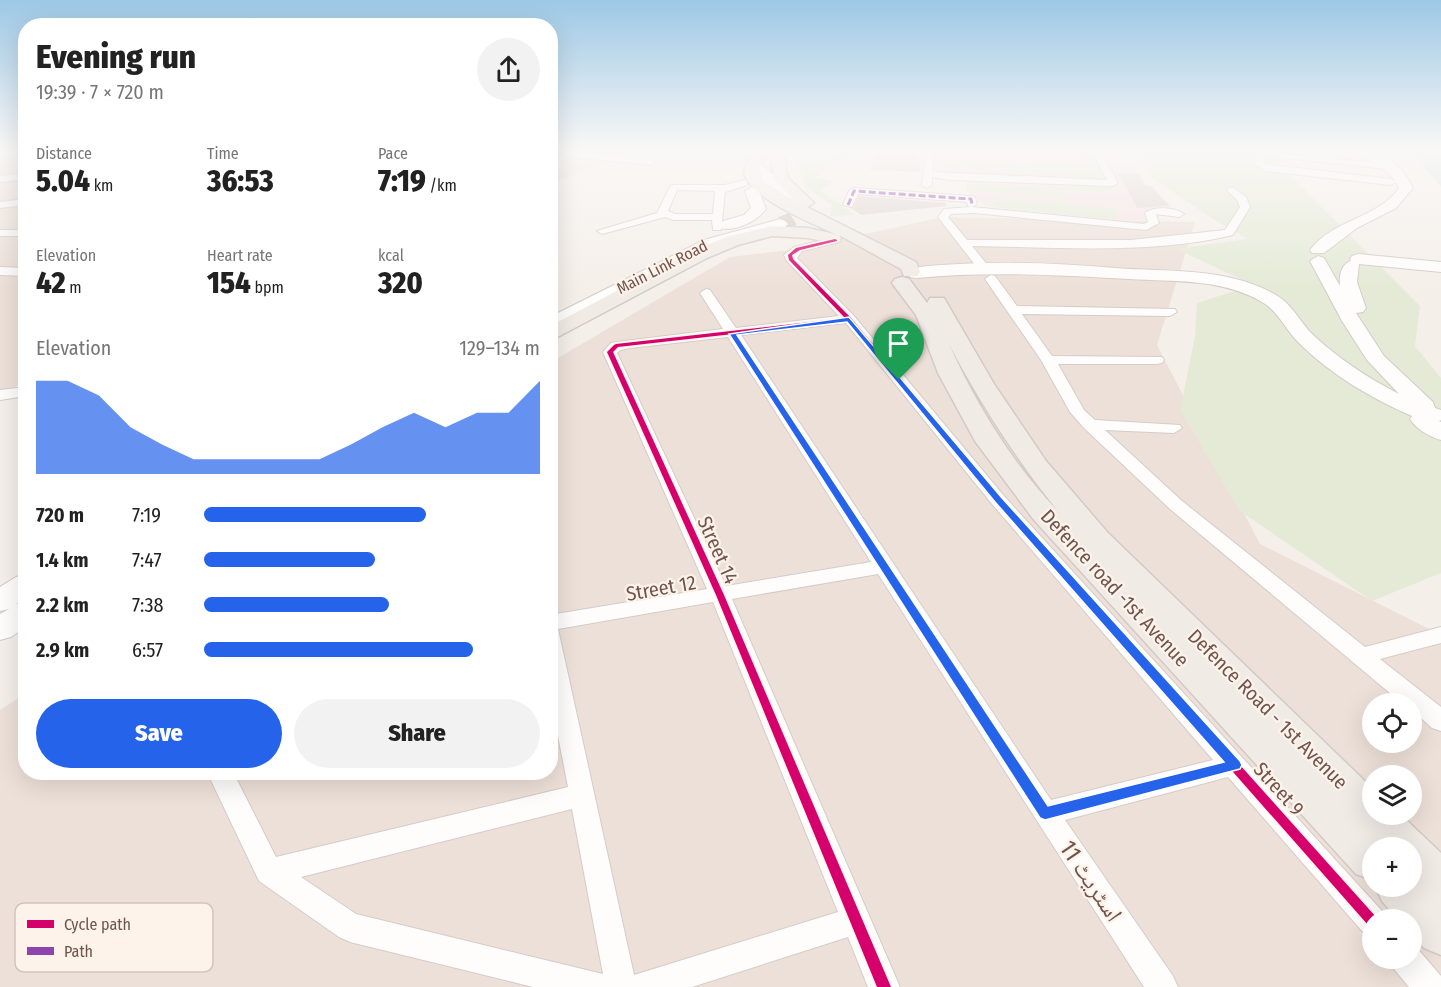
<!DOCTYPE html>
<meta charset="utf-8">
<style>
body{margin:0;font-family:"Fira Sans Condensed","Noto Naskh Arabic",sans-serif;background:#f2f2f2;color:#222;height:100vh;display:flex;flex-direction:column;font-size:22px;white-space:nowrap}
*{box-sizing:border-box;margin:0}
p{font-size:20px;color:#767676}
.icon{flex:none;width:33px;height:33px;fill:none;stroke:currentColor;stroke-width:2;stroke-linecap:round;stroke-linejoin:round}
.map{position:relative;flex:1;overflow:hidden}
.details{position:absolute;left:18px;top:18px;width:540px;height:762px;display:flex;flex-direction:column;background:#fff;border-radius:24px;box-shadow:0 6px 24px #0002}
.details>*{flex:none}
.buttons{position:absolute;left:1362px;top:693px;display:grid;gap:12px}
.buttons a{display:grid;place-items:center;width:60px;height:60px;border-radius:50%;background:#fff;box-shadow:0 6px 24px #0002;font-size:30px}
.pin{position:absolute;display:grid;place-items:center;width:51px;height:51px;color:#fff;margin:-62px -26px;border-radius:50% 50% 50% 0;rotate:-45deg;box-shadow:0 0 6px #0007}
.pin .icon{rotate:45deg}
.round{display:grid;place-items:center;flex:none;width:63px;height:63px;border-radius:32px;background:#f2f2f2}
.overview{display:flex;align-items:center;justify-content:space-between;height:102px;padding:0 18px}
h1{font-size:33px;font-weight:800;line-height:45px}
.stats{display:grid;grid-template-columns:repeat(3,1fr);gap:9px;height:102px;padding:6px 18px}
.stats div{display:grid;align-content:center}
.stats b{font-size:30px;font-weight:800}
.stats small{font-size:16px;font-weight:400}
.stats p{font-size:16px}
.chart{height:168px;padding:12px 18px}
.chart p{display:flex;justify-content:space-between}
.chart svg{width:100%;height:108px;margin-top:6px;fill:#2563eb;opacity:.7}
.action{display:flex;gap:12px;margin-top:auto;padding:12px 18px}
.action a{flex:1;height:69px;border-radius:36px;background:#2563eb;color:#fff;font-size:24px;font-weight:800;line-height:69px;text-align:center}
.action a+a{background:#f2f2f2;color:#222}
ul{padding:0 18px;list-style:none;font-size:20px}
li{display:grid;grid-template-columns:96px 72px 1fr;align-items:center;height:45px}
li i{height:15px;border-radius:8px;background:#2563eb}
.map>svg:first-child{display:block}
.residential{fill:#ede0d8;fill-rule:evenodd}
.medical{fill:#f6e3e5}
.green{fill:#e4ead6}
.water{fill:#cce5e4}
.building{fill:#e1d6d2}
.lines{fill:none;stroke-linecap:round;stroke-linejoin:round}
.secondary-tunnel{stroke:#d4c8c3;stroke-width:14;stroke-dasharray:14 7;stroke-linecap:butt}
.street-casing{stroke:#d4ccc8;stroke-width:2}
.secondary-casing{stroke:#d4cac6;stroke-width:2}
.primary-casing{stroke:#d3cac7;stroke-width:3}
.street{fill:#fefdfc;fill-rule:evenodd}
.secondary{fill:#fefdfc;fill-rule:evenodd}
.primary{fill:#f1ebe6;fill-rule:evenodd}
.quiet{stroke:#8e44ad;stroke-width:3;stroke-dasharray:7 3;stroke-linecap:butt}
.cycleway-casing{stroke:#fdf3ea;stroke-width:3}
.cycleway{fill:#d6006c;fill-rule:evenodd}
.route{fill:#2563eb;stroke:#fff;stroke-width:1.5;fill-rule:evenodd}
.labels{text-anchor:middle;dominant-baseline:central;stroke-width:4.5;stroke-linejoin:round;paint-order:stroke}
.far-street-label{font-size:16px;fill:#70544d;stroke:#fdf3ea}
.street-label{font-size:20px;fill:#70544d;stroke:#fdf3ea}
.near-street-label{font-size:24px;fill:#70544d;stroke:#fdf3ea}
.key{fill:#fdf3ea;stroke:#d3c3bb;stroke-width:1.5}
.key-label{font-size:16px;fill:#70544d}
</style>
<div class="map">
<svg width="1441" height="987" viewBox="0 0 1441 987">
<rect width="100%" height="100%" fill="#f5efea"/>
<!-- residential -->
<g class="residential">
<path d="M0,151H25V383L0,392Z"/>
<path d="M551,151H636L551,183Z"/>
<path d="M943,217L1195,222L1157,345L1260,544L1441,635V987H0V710L25,694L26,772H550L551,362L730,257L798,249ZM1372,704H1412V742H1372ZM1372,776H1412V814H1372ZM1372,848H1412V886H1372ZM1372,920H1412V958H1372Z"/>
</g>
<!-- medical -->
<path class="medical" d="M935,151H1120V154H1112L1115,161L1128,164L1138,173L1145,185L1151,186L1157,192L1152,193L1156,198L1164,200L1165,204L1149,211L1150,220H1117L985,206L967,191L966,182L941,172L945,161L937,160L934,157Z"/>
<!-- green -->
<g class="green">
<path d="M844,151H857L848,156L850,161L833,165L816,177L834,181L820,190L855,215L830,216L832,205L804,186L801,171L793,165L794,161C810,162 832,161 844,151Z"/>
<path d="M1072,151H1090L1108,182L1072,181L1069,174L944,168L945,165L953,166L954,163L937,160L941,158L1022,165L1086,163L1076,157L1079,155Z"/>
<path d="M1138,151H1277L1280,165L1420,306L1415,346L1441,378V573L1372,601L1240,511L1180,410L1195,337L1197,303L1254,285L1176,249L1248,239L1219,223L1149,176Z"/>
<path d="M966,184L1068,188L1070,185L1111,187L1112,191L1107,192L1067,190L1064,194L1067,204L1117,209V220L993,207L997,199L1066,203L1062,202L1059,197L967,191Z"/>
</g>
<!-- water -->
<path class="water" d="M1403,151H1441V187L1415,155Z"/>
<!-- building -->
<g class="building">
<path d="M877,151H917L921,172L870,170Z"/>
<path d="M1118,173L1139,174L1145,185L1151,186L1170,206L1137,208Z"/>
<path d="M859,196L946,203V206L861,215L852,209Z"/>
</g>
<g class="lines">
<!-- secondary-tunnel -->
<path class="secondary-tunnel" d="M780,224C789,221 797,218 802,209L794,200"/>
<defs>
<g id="street">
<path d="M0,151L26,152V158L0,157Z"/>
<path d="M569,151L651,159L655,162L651,165L571,157L550,167V160Z"/>
<path d="M732,151H745L749,154L745,157Z"/>
<path d="M780,151H789L778,160L754,155L758,152L776,154Z"/>
<path d="M926,151H934L933,172L1107,180L1092,151H1100L1118,183L1113,186L950,180L932,177V185L927,188L922,185Z"/>
<path d="M1257,151L1377,163L1382,166L1380,168L1265,156L1264,164L1391,179L1396,182L1391,185L1266,171L1254,165Z"/>
<path d="M26,173V179L0,182V176Z"/>
<path d="M744,180L747,181V185L725,192L721,230H713L712,220H673L665,217L602,234L597,231L657,213L671,185H725ZM677,190L715,191L713,214H675L668,211Z"/>
<path d="M1232,187L1246,197L1250,207L1233,235C1149,255 1058,247 972,246L989,267L983,271L979,270L938,217L944,209L972,207L968,206L967,202L858,194L852,207L843,205L849,191L854,188L971,196L975,197L977,204L972,207L1144,224L1148,222L1145,213C1154,206 1175,207 1184,214L1179,217L1156,214L1159,223L1146,230L974,213L951,214L948,217L967,240H1131L1225,230L1240,207L1237,200L1227,190Z"/>
<path d="M26,199V205L0,208V202Z"/>
<rect x="0" y="230" width="26" height="6"/>
<path d="M835,237L841,240L839,242L802,251L797,258L854,316L1004,496L1382,911L1386,920H1372V935L1362,931L1228,777L1065,820L1173,976L1178,987H1144L878,574L732,599L900,987H868L848,937L692,987H533L350,942L339,937L259,881L207,772H233L276,857L568,787L550,695V615L707,589L603,352L611,343L616,342L723,329L700,293L706,289L710,290L736,328L839,316L787,261L784,255L794,247ZM846,323L992,504L1213,760L1051,800L741,335ZM728,337L871,562L726,586L617,353L620,350L630,348ZM713,602L838,912L634,975L558,629ZM572,809L603,974L356,914L301,877Z"/>
<path d="M0,267L26,268V276L0,275Z"/>
<path d="M991,275L995,276L1017,306L1175,309L1177,312L1170,316L1022,314L1052,356L1162,357L1164,360L1162,363L1157,364H1058L1084,410L1095,420L1180,425L1182,428L1174,433L1105,430L1182,501L1365,647L1441,627V643L1380,659L1441,707V731L1432,728L1412,710V704H1403L1170,509L1084,428L1070,412L1041,360L985,279Z"/>
<path d="M26,387V396L0,400V390Z"/>
<path d="M1412,945L1416,947L1441,976V987H1409L1394,969L1390,958H1412Z"/>
</g>
<g id="secondary">
<path d="M1358,151C1385,151 1401,164 1413,188L1396,208L1357,228L1324,253H1312L1310,250C1332,220 1380,217 1399,188C1390,168 1372,165 1358,151Z"/>
<path d="M753,160L758,161L799,197L801,200L799,203C784,207 756,176 747,164Z"/>
<path d="M752,187L759,191L766,209C757,221 735,232 720,228L717,225L720,222L744,215L751,208L745,191Z"/>
<path d="M780,219L785,221L788,224L785,227L716,246L550,331V317L704,240Z"/>
<path d="M1358,254L1441,262V272L1359,264L1357,282L1366,308L1363,312L1356,313L1384,356L1433,402L1435,408L1441,410V420L1439,421L1441,422V440C1430,437 1416,429 1410,419L1412,416C1370,398 1330,374 1298,342C1285,329 1278,311 1262,302C1222,278 1174,282 1129,279C1058,275 988,271 916,278L910,277L908,273L910,269C926,265 943,265 960,264C1012,261 1064,264 1115,268C1169,272 1228,267 1276,295C1292,304 1300,322 1313,335C1339,359 1368,378 1399,394L1367,360L1342,321L1310,261L1318,256L1324,258L1340,286C1339,276 1341,264 1351,261L1350,259L1352,256Z"/>
<path d="M26,574V598L16,604L26,602V627L11,637L0,640V614L9,609L0,611V587L16,577Z"/>
</g>
<g id="primary">
<path d="M754,151H769L759,169L763,181L795,201L774,179L771,157L773,154H783L788,178L814,203L807,207L916,262L920,272L918,276H904L901,269L839,235L841,238L838,242L832,243L808,238L772,236L738,245L707,258L550,341V326L695,250L726,237L772,226L808,228L835,234C810,222 752,200 744,173L747,162Z"/>
<path d="M902,277L909,279L927,303L930,298H944L994,384L1046,461L1108,533L1372,788V814H1400L1441,853V955L1424,948L1412,934V920H1398L1382,901L1375,886H1412V848H1372V880L1356,874L1034,520L975,441L938,373L916,315L892,283L895,279ZM949,344C980,403 1016,459 1058,511C1014,466 974,401 949,344Z"/>
</g>
</defs>
<!-- street casing -->
<use href="#street" class="street-casing"/>
<!-- secondary casing -->
<use href="#secondary" class="secondary-casing"/>
<!-- primary casing -->
<use href="#primary" class="primary-casing"/>
<!-- street -->
<use href="#street" class="street"/>
<!-- secondary -->
<use href="#secondary" class="secondary"/>
<!-- primary -->
<use href="#primary" class="primary"/>
<!-- quiet -->
<path class="quiet" d="M848,205L854,191L971,199L972,204"/>
<defs>
<path id="cycleway" d="M835,239L837,240V241L800,250L792,255L793,259L851,318L1001,498L1376,917L1378,920H1372V927L1368,925L995,502L848,321L618,347L613,352L724,595L891,987H877L716,595L607,352L614,345L616,344L845,318L789,260L788,255L796,248Z"/>
</defs>
<!-- cycleway casing -->
<use href="#cycleway" class="cycleway-casing"/>
<!-- cycleway -->
<use href="#cycleway" class="cycleway"/>
</g>
<!-- sky -->
<linearGradient id="sky" x2="0" y2="1"><stop stop-color="#9dc8e6"/><stop offset="0.52" stop-color="#faf8f6"/><stop offset="1" stop-color="#faf8f6" stop-opacity="0"/></linearGradient>
<rect width="1441" height="289" fill="url(#sky)"/>
<!-- route -->
<path class="route" d="M849,317L1002,498L1240,761L1242,765L1240,769L1045,820L1040,818L729,334ZM847,322L995,502L1224,762L1048,806L737,335Z"/>
<g class="labels">
<!-- far-street labels -->
<g class="far-street-label">
<text transform="translate(662 267) rotate(-27)">Main Link Road</text>
</g>
<!-- street labels -->
<g class="street-label">
<text transform="translate(718 550) rotate(66)">Street 14</text>
<text transform="translate(661 588) rotate(-10)">Street 12</text>
<text transform="translate(1115 588) rotate(47)">Defence road -1st Avenue</text>
<text transform="translate(1268 709) rotate(45)">Defence Road - 1st Avenue</text>
<text transform="translate(1279 789) rotate(48)">Street 9</text>
</g>
<!-- near-street labels -->
<g class="near-street-label">
<text transform="translate(1091 881) rotate(56)">اسٹریٹ 11</text>
</g>
</g>
<!-- legend -->
<rect x="15" y="903" width="198" height="69" rx="9" class="key"/>
<rect x="27" y="920" width="27" height="8" fill="#d6006c"/>
<rect x="27" y="947" width="27" height="8" fill="#8e44ad"/>
<g class="key-label">
<text x="64" y="930">Cycle path</text>
<text x="64" y="957">Path</text>
</g>
</svg>
<div class="buttons">
<a><svg class="icon" aria-label="locate" viewBox="0 0 24 24"><circle cx="12" cy="12" r="6"/><path d="M12 2v4M12 18v4M2 12h4M18 12h4"/></svg></a>
<a><svg class="icon" aria-label="layers" viewBox="0 0 24 24"><path d="M12 4l9 5-9 5-9-5zM3 14l9 5 9-5"/></svg></a>
<a>+</a>
<a>−</a>
</div>
<div class="pin" style="left:899px;top:380px;background:#1e9e55"><svg class="icon" aria-label="arrive" viewBox="0 0 24 24"><path d="M6 21V4h12l-3 4 3 4H6"/></svg></div>
<section class="details">
<div class="overview"><div><h1>Evening run</h1><p>19:39 · 7 × 720 m</p></div><a class="round"><svg class="icon" aria-label="share" viewBox="0 0 24 24"><path d="M12 15V3M7 8l5-5 5 5M5 13v7h14v-7"/></svg></a></div>
<div class="stats">
<div><p>Distance</p><b>5.04<small> km</small></b></div>
<div><p>Time</p><b>36:53</b></div>
<div><p>Pace</p><b>7:19<small> /km</small></b></div>
</div>
<div class="stats">
<div><p>Elevation</p><b>42<small> m</small></b></div>
<div><p>Heart rate</p><b>154<small> bpm</small></b></div>
<div><p>kcal</p><b>320</b></div>
</div>
<div class="chart"><p><span>Elevation</span>129–134 m</p>
<svg viewBox="0 0 160 44" preserveAspectRatio="none"><path d="M0 44V6L10 6L20 12L30 25L40 32L50 38L60 38L70 38L80 38L90 38L100 32L110 25L120 19L130 25L140 19L150 19L160 6V44z"/></svg>
</div>
<ul>
<li><b>720 m</b>7:19<i style="width:66%"></i></li>
<li><b>1.4 km</b>7:47<i style="width:51%"></i></li>
<li><b>2.2 km</b>7:38<i style="width:55%"></i></li>
<li><b>2.9 km</b>6:57<i style="width:80%"></i></li>
</ul>
<div class="action"><a>Save</a><a>Share</a></div>
</section>
</div>
